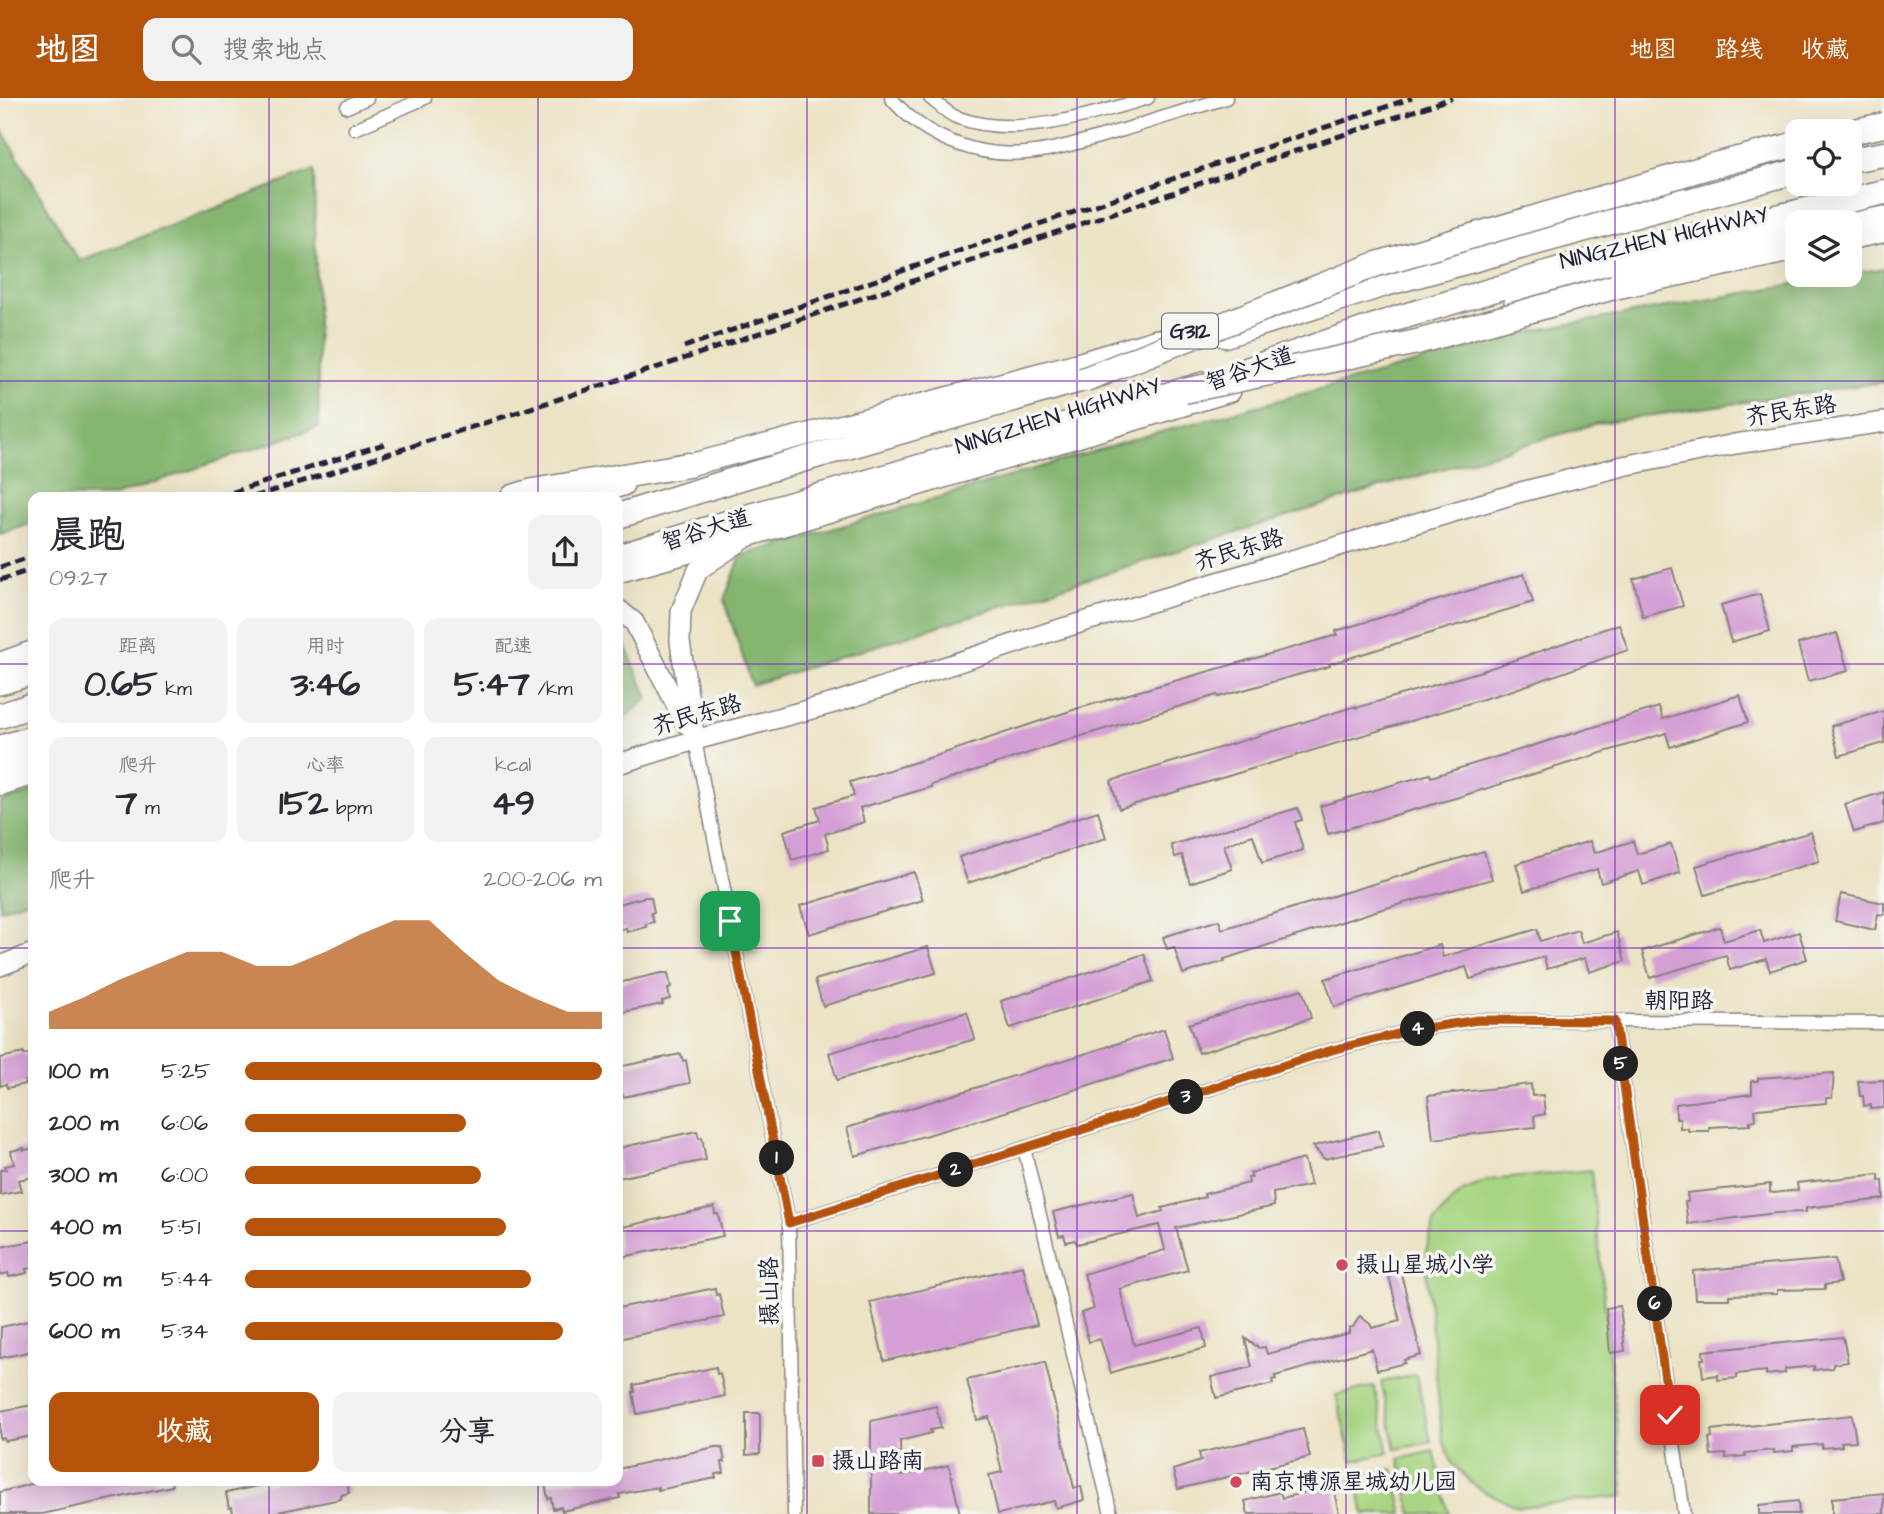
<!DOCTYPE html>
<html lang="zh">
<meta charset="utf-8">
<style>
body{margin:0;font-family:"Architects Daughter","LXGW WenKai TC",sans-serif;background:#f2f2f3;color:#2b2b33;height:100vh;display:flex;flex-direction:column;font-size:26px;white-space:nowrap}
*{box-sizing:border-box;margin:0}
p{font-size:23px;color:#7c7c81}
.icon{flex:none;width:38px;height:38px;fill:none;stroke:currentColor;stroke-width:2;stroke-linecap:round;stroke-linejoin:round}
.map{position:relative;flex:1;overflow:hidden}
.drawer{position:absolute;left:28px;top:394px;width:595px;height:994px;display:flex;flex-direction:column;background:#fff;border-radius:14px;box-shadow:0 7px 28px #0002}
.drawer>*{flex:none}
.buttons{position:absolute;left:1785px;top:21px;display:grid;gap:14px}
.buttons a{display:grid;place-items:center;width:77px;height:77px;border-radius:14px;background:#fff;box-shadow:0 7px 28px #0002;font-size:35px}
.pin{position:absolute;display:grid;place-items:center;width:60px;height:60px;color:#fff;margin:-30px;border-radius:14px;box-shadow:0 4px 10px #0006}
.km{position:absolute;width:35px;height:35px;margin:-18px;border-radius:50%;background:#222;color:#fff;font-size:19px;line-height:35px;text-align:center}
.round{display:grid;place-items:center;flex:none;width:74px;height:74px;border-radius:14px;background:#f2f2f3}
.head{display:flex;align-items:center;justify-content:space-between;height:119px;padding:0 21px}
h1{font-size:38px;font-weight:700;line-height:52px}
.metrics{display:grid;grid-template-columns:repeat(3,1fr);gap:10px;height:119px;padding:7px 21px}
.metrics div{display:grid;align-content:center;border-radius:14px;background:#f2f2f3;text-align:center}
.metrics b{font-size:35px;font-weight:700}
.metrics small{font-size:19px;font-weight:400}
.metrics p{font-size:19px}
.chart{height:196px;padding:14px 21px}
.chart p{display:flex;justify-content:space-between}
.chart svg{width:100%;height:126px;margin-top:7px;fill:#b45309;opacity:.7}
.button{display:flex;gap:14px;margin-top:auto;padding:14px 21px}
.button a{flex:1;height:80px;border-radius:14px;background:#b45309;color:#fff;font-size:28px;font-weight:700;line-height:80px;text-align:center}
.button a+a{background:#f2f2f3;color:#2b2b33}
ul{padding:0 21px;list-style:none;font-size:23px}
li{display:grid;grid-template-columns:112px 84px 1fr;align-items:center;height:52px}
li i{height:18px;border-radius:9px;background:#b45309}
header{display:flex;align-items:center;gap:42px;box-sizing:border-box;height:98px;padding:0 35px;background:#b45309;color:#fff}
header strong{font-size:33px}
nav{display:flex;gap:38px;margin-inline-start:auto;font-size:24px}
.search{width:490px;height:63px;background:#f2f2f3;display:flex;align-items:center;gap:18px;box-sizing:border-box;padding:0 24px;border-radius:14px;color:#7c7c81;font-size:26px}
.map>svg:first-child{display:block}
.green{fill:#a7d582;stroke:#647c5e;stroke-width:2}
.forest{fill:#85b670;stroke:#546c56;stroke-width:2}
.building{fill:#d59fd5}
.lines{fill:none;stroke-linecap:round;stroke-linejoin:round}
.street-casing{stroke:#878280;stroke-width:15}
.secondary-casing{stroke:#878280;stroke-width:22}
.primary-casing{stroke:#878280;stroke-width:24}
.highway-casing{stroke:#878280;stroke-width:27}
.street{stroke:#fff;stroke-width:12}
.secondary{stroke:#fff;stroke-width:19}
.primary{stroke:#fff;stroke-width:21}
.highway{stroke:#fff;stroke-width:24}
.rail{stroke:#22223b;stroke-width:5;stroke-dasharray:10 5;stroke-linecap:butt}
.highway-bridge-casing{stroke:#878280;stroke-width:27;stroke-linecap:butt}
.highway-bridge{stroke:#fff;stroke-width:24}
.route-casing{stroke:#fff;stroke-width:14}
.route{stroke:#b45309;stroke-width:9}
.grid{fill:none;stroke:#7b2cbf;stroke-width:2;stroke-opacity:0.55}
.poi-dot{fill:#d1495b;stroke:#f6f6f2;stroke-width:2.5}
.labels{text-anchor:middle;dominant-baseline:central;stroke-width:7;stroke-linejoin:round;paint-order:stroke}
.shield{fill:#f6f6f2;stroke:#626272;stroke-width:2}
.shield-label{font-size:21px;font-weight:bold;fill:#22223b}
.street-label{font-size:23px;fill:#22223b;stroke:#f6f6f2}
.poi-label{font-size:23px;fill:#22223b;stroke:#f6f6f2;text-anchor:start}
</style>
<header>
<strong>地图</strong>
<div class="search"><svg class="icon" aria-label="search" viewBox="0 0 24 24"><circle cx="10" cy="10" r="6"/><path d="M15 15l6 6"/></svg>搜索地点</div>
<nav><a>地图</a><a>路线</a><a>收藏</a></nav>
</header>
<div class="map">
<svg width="1884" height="1416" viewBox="0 0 1884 1416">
<rect width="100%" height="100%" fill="#f6f6f2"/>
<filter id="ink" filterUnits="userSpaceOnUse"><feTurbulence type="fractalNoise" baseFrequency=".0143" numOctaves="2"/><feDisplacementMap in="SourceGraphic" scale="14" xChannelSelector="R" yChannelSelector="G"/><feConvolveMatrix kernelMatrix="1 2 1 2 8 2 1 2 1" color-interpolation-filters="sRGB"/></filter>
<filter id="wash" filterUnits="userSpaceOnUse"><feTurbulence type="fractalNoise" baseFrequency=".00686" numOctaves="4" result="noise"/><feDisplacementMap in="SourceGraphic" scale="28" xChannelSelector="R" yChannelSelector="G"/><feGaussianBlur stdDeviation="1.57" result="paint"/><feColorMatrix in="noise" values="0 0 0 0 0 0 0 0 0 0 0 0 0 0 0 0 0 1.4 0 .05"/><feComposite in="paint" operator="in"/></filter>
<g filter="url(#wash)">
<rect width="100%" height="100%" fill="#ece3c4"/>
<!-- green -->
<g class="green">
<path d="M1591,1072L1624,1398L1518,1409L1481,1392L1470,1384L1452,1365L1442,1340L1426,1168V1153L1434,1125L1452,1102L1463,1093L1490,1082Z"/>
<path d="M1416,1277L1431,1344L1396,1351L1381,1284Z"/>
<path d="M1374,1288L1389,1355L1352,1363L1336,1297Z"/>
<path d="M1434,1353L1449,1416H1412L1399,1361Z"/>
<path d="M1393,1371L1403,1416H1364L1356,1380Z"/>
</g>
<!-- forest -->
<g class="forest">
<path d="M0,29L79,163L314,72L319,329L111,399H33V425L0,436Z"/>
<path d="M1884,170V284L1598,325L1364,394L752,587L724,502L741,458L1149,337L1542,231Z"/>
<path d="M618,531L648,600L618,625Z"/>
<path d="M33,693V800L0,812V704Z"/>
</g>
<g id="blocks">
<!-- building -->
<g class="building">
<path d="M1672,470L1683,508L1643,519L1633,481Z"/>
<path d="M1524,476L1533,504L1329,566L1330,568L1218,599L1217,597L1065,643L931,687V689L860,710L864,724L825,736L829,751L792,762L784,733L820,722L816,709L854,698L850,684L942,656L1076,611L1337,537L1336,533Z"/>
<path d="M1760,496L1770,533L1731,544L1721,507Z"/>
<path d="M1619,526L1628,552L1513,592L1119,711L1111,683L1356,608V610L1485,572Z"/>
<path d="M1837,535L1848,573L1808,583L1798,546Z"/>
<path d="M1740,597L1748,624L1670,649L1666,635L1459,699L1328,736L1320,708L1430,676L1431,679L1659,609L1663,621Z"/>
<path d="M1884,613V645L1839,658L1831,628Z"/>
<path d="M1884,694V725L1854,734L1845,706Z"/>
<path d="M1298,710L1302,722L1295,724L1303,752L1262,765L1253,737L1224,747L1232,771L1190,785L1182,757L1175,759L1171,747Z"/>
<path d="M1098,713L1106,740L968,785L959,759Z"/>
<path d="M1811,734L1819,763L1705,797L1696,768Z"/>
<path d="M1590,743L1594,755L1633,743L1637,756L1671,746L1680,775L1643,787L1639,773L1601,785L1597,771L1524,793L1516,766Z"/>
<path d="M1484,753L1492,781L1379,812L1224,861L1225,863L1183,876L1174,849L1167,851L1163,839L1219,822L1222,831Z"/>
<path d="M914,774L923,802L809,836L800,808Z"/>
<path d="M1841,796L1884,805V817L1878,816L1875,832L1835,823Z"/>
<path d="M645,799H651L654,814L651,815L654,824L646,826V829L627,834L626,830L618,832V806Z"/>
<path d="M1720,829L1724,843L1760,832L1764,845L1799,834L1807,861L1770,873L1766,861L1730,872L1726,857L1650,880L1642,853Z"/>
<path d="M1537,831L1540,843L1578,832L1582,845L1617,834L1625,863L1589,874L1585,860L1547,871L1544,859L1470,881L1466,869L1334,909L1325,881L1440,847L1443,859Z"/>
<path d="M928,849L936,875L823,908L815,882Z"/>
<path d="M1144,856L1153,883L1010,930L1001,903Z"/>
<path d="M661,875H668L671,890L668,891L670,901L662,903L663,906L618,915V885Z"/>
<path d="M1302,891L1311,920L1199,955L1189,926Z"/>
<path d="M967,914L975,941L837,982L829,955Z"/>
<path d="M1164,931L1173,960L986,1020L855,1058L847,1030Z"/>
<path d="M24,955V957L33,955V969L30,970L33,981L24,983L25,986L7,990L6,986L0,988V960Z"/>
<path d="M681,956L683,963L686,962L690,985L623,999L622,995L618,996V969Z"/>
<path d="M1834,975L1832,1000H1826V1005L1758,1011L1755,1012L1756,1022L1750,1023V1027L1709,1029V1033H1688V1030H1680V1021H1676V1006L1752,996V983H1758V980Z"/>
<path d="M1884,982V1010L1871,1011V1007L1864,1008L1863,998H1860L1858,983Z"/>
<path d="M1531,986L1532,998L1543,997L1545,1016L1534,1018L1535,1029L1433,1041L1428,998Z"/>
<path d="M1379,1032L1383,1048L1324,1061L1313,1048Z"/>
<path d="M697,1033L699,1040L702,1039L706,1062L618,1080V1050Z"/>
<path d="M24,1050V1052L33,1050V1079L18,1082L21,1093L0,1097V1072L6,1071L5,1068L14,1066L11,1053Z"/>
<path d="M1304,1061L1311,1087L1273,1095L1274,1108L1176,1130L1188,1172L1120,1191L1134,1247L1202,1230L1206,1250L1125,1270L1111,1275L1100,1241L1089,1244L1081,1215L1094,1211L1084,1176L1165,1152L1159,1127L1077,1146L1075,1142L1066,1144L1064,1137L1059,1138L1053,1114L1133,1095L1139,1120L1163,1113L1162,1110L1205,1099L1204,1096L1249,1085L1248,1080L1252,1079L1250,1075Z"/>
<path d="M1879,1076V1083L1883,1082L1884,1101L1806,1110V1114L1776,1115L1688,1126L1685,1104H1688L1687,1095L1770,1086V1094L1774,1095L1798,1092L1797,1085Z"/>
<path d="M714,1109L715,1116H718L723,1138L618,1160V1130Z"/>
<path d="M33,1143V1170L26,1171L27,1175L9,1179L8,1175L0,1177V1149Z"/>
<path d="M1835,1161L1840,1185L1825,1187V1191L1777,1192V1196L1729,1197V1201H1695L1693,1173Z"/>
<path d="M1023,1168L1037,1227L884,1263L870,1204Z"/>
<path d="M1400,1171L1421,1257L1404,1262L1405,1265L1377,1272L1372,1251L1275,1278L1276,1281L1272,1282L1273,1286L1216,1300L1211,1279L1252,1269L1245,1240L1259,1250L1265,1249L1267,1256L1349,1235V1230L1353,1229L1360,1218L1370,1226L1372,1230L1400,1223L1388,1174Z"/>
<path d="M715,1190L716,1197L719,1196L724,1219L618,1241V1210Z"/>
<path d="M1620,1208L1625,1253L1610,1255L1606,1210Z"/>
<path d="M33,1222V1253L0,1260L1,1229Z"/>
<path d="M1843,1239L1848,1264L1833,1266V1270L1814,1272V1268L1785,1271V1275L1766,1277V1273L1737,1276V1280L1718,1282V1277L1703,1279L1701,1261H1704L1703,1253Z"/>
<path d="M1045,1264L1074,1390L1081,1388L1084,1402L1056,1410L1054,1403L998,1416L989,1377L1002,1374L989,1319L977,1322L967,1282Z"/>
<path d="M716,1269L717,1276L720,1275L725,1298L637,1316L633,1294H635L634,1287Z"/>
<path d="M33,1307V1338L5,1343L4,1340L0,1341V1313Z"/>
<path d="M936,1308L941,1330L930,1332L931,1335L900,1343L901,1378L949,1367L960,1416H871V1323Z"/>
<path d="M746,1315H760V1356L746,1357Z"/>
<path d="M1852,1317L1856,1343L1841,1344L1842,1348L1822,1350V1346L1793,1349V1353L1774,1355V1352L1745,1355L1746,1358L1726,1360V1356L1711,1357L1709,1340L1712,1339L1711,1332Z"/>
<path d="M1303,1331L1310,1359L1178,1391L1173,1372L1201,1363L1199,1355Z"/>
<path d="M715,1349H722L725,1364H722L724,1375L715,1376L716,1380L658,1392V1389L619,1396L620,1400L562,1413L561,1409L553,1411L551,1400L548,1401L545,1386L570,1382H618V1371Z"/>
<path d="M46,1382H171L172,1388L42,1416H0V1394Z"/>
<path d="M293,1382H347L349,1395L341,1397V1401L268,1416H233L232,1409L229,1410L226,1395L280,1383V1385Z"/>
<path d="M1343,1385L1335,1398L1339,1416H1248L1245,1403L1280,1394L1282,1400Z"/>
<path d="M1884,1395V1416H1832V1400Z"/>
<path d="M1798,1403L1799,1416H1759V1407Z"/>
</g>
</g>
</g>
<g filter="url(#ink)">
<use href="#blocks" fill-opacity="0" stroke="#878280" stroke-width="2"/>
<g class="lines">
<defs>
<g id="street">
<path d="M891,0C925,41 981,62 1035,54C1065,50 1094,40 1123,32C1157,21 1191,11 1226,0"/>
<path d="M930,0C938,6 947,15 956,19C1015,42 1091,17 1148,0"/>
<path d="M347,9L367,0"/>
<path d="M355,31L425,0"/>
<path d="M695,642L789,1125L794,1416"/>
<path d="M1615,923L1684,1416"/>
<path d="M1024,1050L1111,1416"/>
<path d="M789,1125L1332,952L1413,932L1478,922L1884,925"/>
</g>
<g id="secondary">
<path d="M618,511L634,524L686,626"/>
<path d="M695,642L680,544L681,513L698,472L744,441"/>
<path d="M618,666L695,642L834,605L1053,533L1521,394L1623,368L1735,346L1884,324"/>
<path d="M0,868L33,855"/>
</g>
<g id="primary">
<path d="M1598,113L1676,95"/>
<path d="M1850,126L1884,119"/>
<path d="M1515,205L1610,175L1797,136"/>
<path d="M674,371L1077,266L1157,242"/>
<path d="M583,399L623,387"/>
<path d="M618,474L747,438L1230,293"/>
<path d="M0,586L33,576"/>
<path d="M0,667L33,656"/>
</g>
<g id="highway">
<path d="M1850,62L1884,56"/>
<path d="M1850,139L1884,132"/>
<path d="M1614,189L1797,150"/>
<path d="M1225,237L1385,186L1797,73"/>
<path d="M1249,271L1398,220L1604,159L1884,94"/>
<path d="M513,399L533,393L688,367"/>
<path d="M618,418L753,376L1104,275"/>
<path d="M618,459L740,421L1205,286"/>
<path d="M0,567L33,555"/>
<path d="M0,618L33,607"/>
<path d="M0,650L33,640"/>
<path d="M0,685L33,674"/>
</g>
</defs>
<!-- street casing -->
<use href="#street" class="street-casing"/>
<!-- secondary casing -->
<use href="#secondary" class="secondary-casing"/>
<!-- primary casing -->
<use href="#primary" class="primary-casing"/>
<!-- highway casing -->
<use href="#highway" class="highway-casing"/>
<!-- street -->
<use href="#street" class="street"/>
<!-- secondary -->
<use href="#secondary" class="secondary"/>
<!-- primary -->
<use href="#primary" class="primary"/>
<!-- highway -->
<use href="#highway" class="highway"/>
<!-- rail -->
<g class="rail">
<path d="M684,249L965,151L1412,0"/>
<path d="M218,399L384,346"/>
<path d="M254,399L671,265L1452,0"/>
<path d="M0,469L33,458"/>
<path d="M0,482L33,471"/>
</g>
<defs>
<g id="highway-bridge">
<path d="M1850,34L1884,27"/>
<path d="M1083,282L1377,166L1711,68L1797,46"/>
<path d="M1184,293L1417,244L1614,189"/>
</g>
</defs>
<!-- highway-bridge casing -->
<use href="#highway-bridge" class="highway-bridge-casing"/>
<!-- highway-bridge -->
<use href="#highway-bridge" class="highway-bridge"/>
</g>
</g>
<g class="lines" filter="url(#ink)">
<defs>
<path id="route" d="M730,823L789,1125L1332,952L1413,932L1478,922L1615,923L1670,1317"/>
</defs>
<!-- route casing -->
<use href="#route" class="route-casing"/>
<!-- route -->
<use href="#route" class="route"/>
</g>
<!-- grid -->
<path class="grid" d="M269,0V399M538,0V399M807,0V1416M1077,0V1416M1346,0V1416M1615,0V1416M0,283H1884M0,566H33M618,566H1884M0,850H33M618,850H1884M0,1133H33M618,1133H1884M269,1382V1416M538,1382V1416"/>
<!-- markers -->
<g class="poi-dot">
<circle cx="1342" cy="1167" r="7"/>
<rect x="811" y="1356" width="14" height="14" rx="3.5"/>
<circle cx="1236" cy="1384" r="7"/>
</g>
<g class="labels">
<!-- shield labels -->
<rect class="shield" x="1162" y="215.5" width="56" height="35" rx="5"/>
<g class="shield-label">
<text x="1190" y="233">G312</text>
</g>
<!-- street labels -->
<g class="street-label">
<text transform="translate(1664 140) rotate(-13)">NINGZHEN HIGHWAY</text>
<text transform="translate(1250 271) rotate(-19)">智谷大道</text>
<text transform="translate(1791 313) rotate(-9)">齐民东路</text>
<text transform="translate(1058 318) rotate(-17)">NINGZHEN HIGHWAY</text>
<text transform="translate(706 432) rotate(-17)">智谷大道</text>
<text transform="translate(1239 452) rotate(-17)">齐民东路</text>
<text transform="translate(697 617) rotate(-16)">齐民东路</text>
<text x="1679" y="903">朝阳路</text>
<text transform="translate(770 1193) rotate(-91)">摄山路</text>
</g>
<!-- poi labels -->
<g class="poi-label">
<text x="1356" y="1167">摄山星城小学</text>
<text x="832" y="1363">摄山路南</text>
<text x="1250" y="1384">南京博源星城幼儿园</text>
</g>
</g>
</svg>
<div class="buttons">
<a><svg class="icon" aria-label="locate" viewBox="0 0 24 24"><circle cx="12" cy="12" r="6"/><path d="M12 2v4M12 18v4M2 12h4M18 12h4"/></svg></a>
<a><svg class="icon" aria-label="layers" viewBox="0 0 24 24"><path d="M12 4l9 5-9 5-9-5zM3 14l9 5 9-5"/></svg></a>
</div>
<div class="pin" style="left:730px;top:823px;background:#1e9e55"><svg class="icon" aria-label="arrive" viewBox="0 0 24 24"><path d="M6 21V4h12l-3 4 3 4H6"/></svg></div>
<div class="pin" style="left:1670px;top:1317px;background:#d93025"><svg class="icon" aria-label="check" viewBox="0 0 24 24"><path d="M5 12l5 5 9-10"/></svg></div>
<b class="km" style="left:777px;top:1060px">1</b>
<b class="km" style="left:956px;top:1072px">2</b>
<b class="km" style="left:1186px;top:999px">3</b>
<b class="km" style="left:1418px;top:931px">4</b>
<b class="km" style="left:1621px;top:966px">5</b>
<b class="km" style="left:1655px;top:1206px">6</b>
<section class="drawer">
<div class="head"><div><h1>晨跑</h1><p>09:27</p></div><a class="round"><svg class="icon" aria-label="share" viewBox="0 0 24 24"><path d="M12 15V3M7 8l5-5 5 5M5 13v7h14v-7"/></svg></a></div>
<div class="metrics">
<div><p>距离</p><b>0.65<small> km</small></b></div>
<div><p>用时</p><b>3:46</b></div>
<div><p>配速</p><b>5:47<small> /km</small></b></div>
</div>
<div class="metrics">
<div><p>爬升</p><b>7<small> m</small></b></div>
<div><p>心率</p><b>152<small> bpm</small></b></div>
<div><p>kcal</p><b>49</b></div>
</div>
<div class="chart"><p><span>爬升</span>200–206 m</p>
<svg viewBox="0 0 160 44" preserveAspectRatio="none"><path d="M0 44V38L10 33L20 27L30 22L40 17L50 17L60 22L70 22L80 17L90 11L100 6L110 6L120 17L130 27L140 33L150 38L160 38V44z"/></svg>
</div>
<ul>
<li><b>100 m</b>5:25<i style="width:100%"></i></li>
<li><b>200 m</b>6:06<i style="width:62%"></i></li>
<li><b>300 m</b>6:00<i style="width:66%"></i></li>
<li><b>400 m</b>5:51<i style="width:73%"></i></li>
<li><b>500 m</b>5:44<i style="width:80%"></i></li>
<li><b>600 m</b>5:34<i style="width:89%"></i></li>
</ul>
<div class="button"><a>收藏</a><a>分享</a></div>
</section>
</div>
